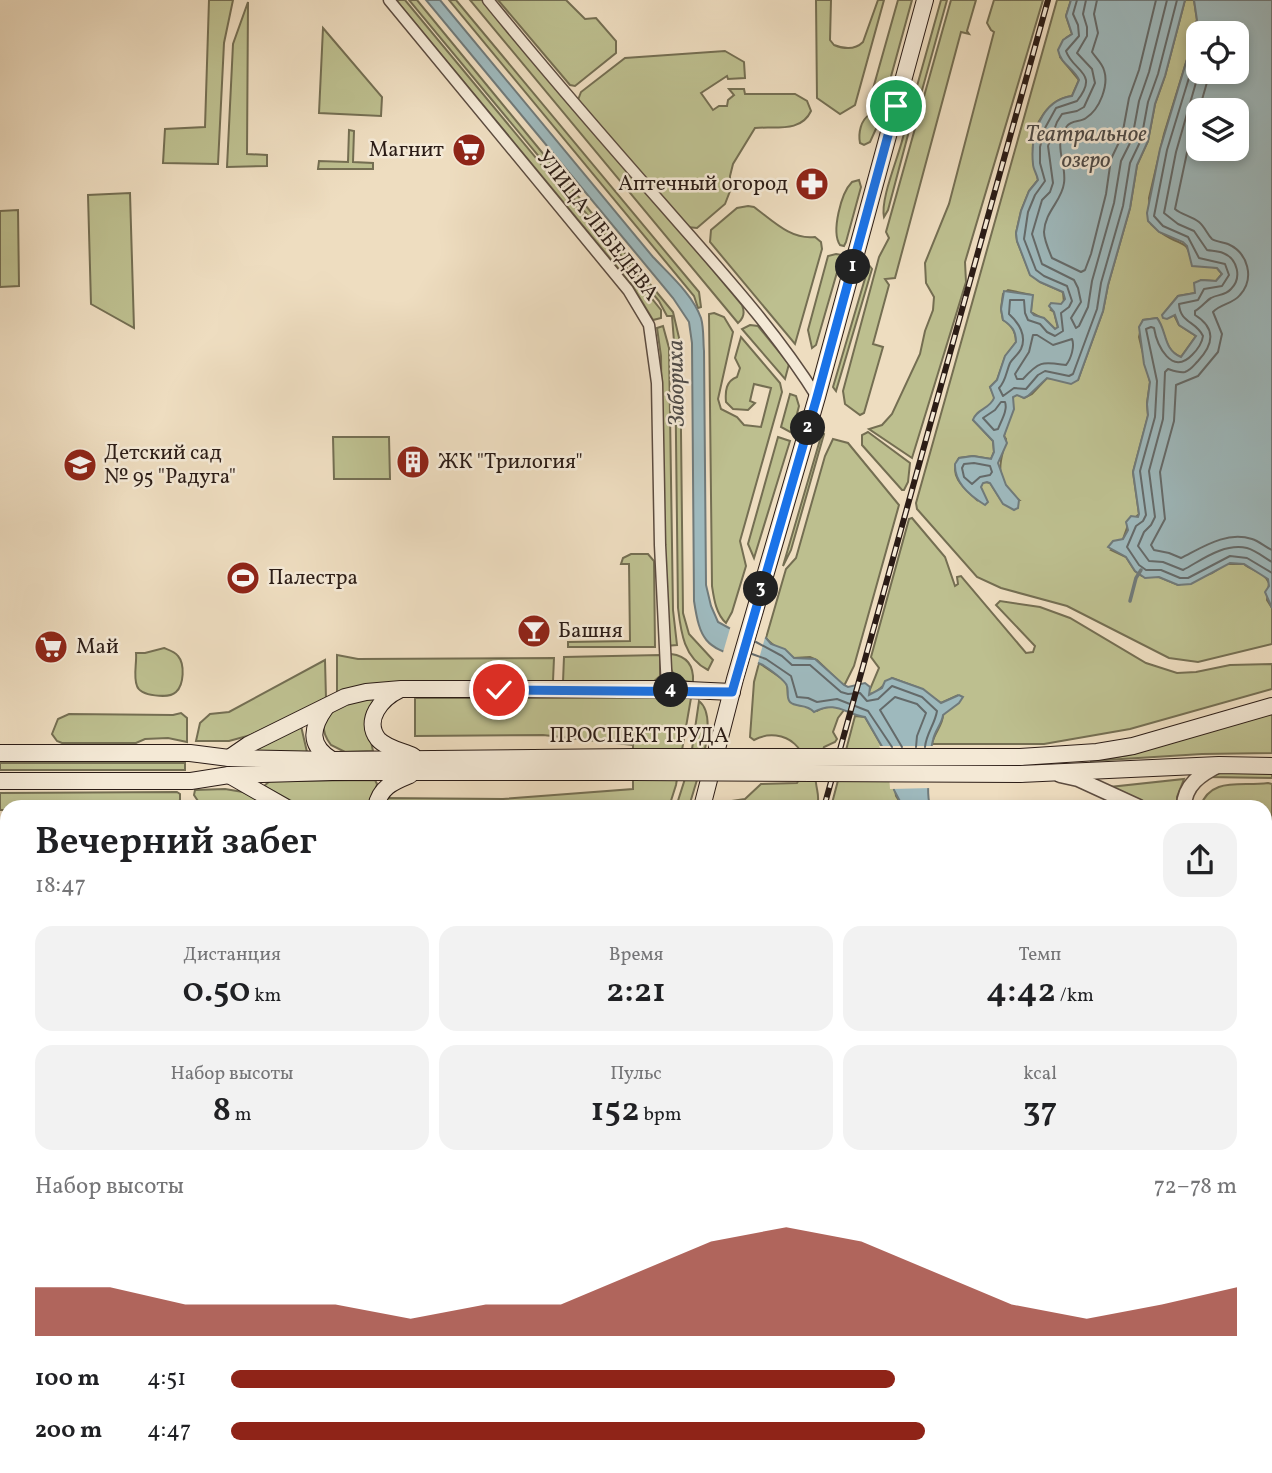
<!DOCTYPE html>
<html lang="ru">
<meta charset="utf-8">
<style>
body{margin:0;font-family:Vollkorn,serif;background:#f2f2f2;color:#202124;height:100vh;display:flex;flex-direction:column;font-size:26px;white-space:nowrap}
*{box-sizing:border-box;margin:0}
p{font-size:23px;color:#757577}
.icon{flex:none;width:38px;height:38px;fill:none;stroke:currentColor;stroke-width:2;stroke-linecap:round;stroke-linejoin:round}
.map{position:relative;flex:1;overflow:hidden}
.sheet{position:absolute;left:0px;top:800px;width:1272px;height:674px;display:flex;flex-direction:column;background:#fff;border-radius:21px 21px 0 0;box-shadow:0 4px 10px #0003}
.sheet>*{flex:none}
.fabs{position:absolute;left:1186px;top:21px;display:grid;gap:14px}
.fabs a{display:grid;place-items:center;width:63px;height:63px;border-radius:14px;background:#fff;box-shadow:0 4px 10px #0003;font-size:35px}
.pin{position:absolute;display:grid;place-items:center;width:60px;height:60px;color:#fff;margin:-30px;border:4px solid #fff;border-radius:50%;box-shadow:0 2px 7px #0007}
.km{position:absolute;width:35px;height:35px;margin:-18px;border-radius:50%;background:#222;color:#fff;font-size:19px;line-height:35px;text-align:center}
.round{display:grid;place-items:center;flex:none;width:74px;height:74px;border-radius:21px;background:#f2f2f2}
.overview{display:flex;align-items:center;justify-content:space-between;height:119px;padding:0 35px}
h1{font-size:38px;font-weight:600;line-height:52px}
.metrics{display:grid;grid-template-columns:repeat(3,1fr);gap:10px;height:119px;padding:7px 35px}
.metrics div{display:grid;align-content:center;border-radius:18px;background:#f2f2f2;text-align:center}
.metrics b{font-size:35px;font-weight:600}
.metrics small{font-size:19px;font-weight:400}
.metrics p{font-size:19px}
.chart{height:196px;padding:14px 35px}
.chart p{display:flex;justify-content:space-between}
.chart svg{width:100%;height:126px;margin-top:7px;fill:#8f2418;opacity:.7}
ul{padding:0 35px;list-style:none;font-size:23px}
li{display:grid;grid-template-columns:112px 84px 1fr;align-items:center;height:52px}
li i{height:18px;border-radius:9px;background:#8f2418}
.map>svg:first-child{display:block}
.green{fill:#bdbf8f;stroke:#746e52;stroke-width:2}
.water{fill:#9eb9bd;stroke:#707a7a;stroke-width:2;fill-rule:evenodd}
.pier{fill:#eeddc0}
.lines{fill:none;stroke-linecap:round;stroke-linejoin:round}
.shore{stroke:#646a6a;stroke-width:2}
.stream{stroke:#707a7a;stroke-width:3.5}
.minor-casing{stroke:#5c4c40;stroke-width:13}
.tertiary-casing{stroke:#5c4c40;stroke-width:17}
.secondary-casing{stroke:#2b1c16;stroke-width:18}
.minor{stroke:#f4e9d6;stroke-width:10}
.tertiary{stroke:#f4e9d6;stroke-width:14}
.secondary{stroke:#f4e9d6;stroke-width:16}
.rail-casing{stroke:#2b1c16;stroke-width:6}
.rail{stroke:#f4e9d6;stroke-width:3.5;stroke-dasharray:10;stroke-linecap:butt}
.secondary-bridge-casing{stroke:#2b1c16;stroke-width:18;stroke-linecap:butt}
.secondary-bridge{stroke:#f4e9d6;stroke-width:16}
.route-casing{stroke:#fff;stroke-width:14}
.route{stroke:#1a73e8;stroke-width:9}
.labels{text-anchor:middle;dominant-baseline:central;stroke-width:5;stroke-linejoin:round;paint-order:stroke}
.poi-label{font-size:21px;fill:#2b1c16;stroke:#f4e9d6;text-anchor:start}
.street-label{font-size:21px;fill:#2b1c16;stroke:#f4e9d6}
.water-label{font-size:23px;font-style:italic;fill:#4e4b48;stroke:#f4e9d6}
</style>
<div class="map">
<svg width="1272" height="1473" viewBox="0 0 1272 1473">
<rect width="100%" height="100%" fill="#eeddc0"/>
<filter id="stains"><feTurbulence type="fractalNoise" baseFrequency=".00286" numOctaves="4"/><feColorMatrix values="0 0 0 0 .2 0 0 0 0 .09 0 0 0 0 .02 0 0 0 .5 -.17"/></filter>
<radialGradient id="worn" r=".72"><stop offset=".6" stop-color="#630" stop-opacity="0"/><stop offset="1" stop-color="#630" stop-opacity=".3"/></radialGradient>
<!-- green -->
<g class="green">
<path d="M209,0H233L224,43L218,164L163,163L165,129L205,127Z"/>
<path d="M396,0H405L633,275L661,310V318L653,320L632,285Z"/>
<path d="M409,0H417L673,312L680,342L683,613L689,634L713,660L708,670C684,658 681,633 678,608L675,354L672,316H667L659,301Z"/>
<path d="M449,0H456L699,292L701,307L698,308L694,296Z"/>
<path d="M470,0H488L742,305C745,312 744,318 738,323Z"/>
<path d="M498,0H566L585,19L596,18L616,41V53L575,86L570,85Z"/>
<path d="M816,0H831L830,40L834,45C844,49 855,50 863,42L878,0H884L855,105L840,114L817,98Z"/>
<path d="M898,0H912L887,91L881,100L871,105L869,103Z"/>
<path d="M941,0H947L921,94L915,108L912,104Z"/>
<path d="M951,0H976L967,31L969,34L961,32L895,278L885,279L889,285L873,344L883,347L864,413L860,415L845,404L843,391L879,257L889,238L886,232Z"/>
<path d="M994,0H1043L965,262L966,282L912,458L869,429L882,425L892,414L920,354L925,331L933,310L934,297L926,283L925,263L949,204L994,32L991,30L987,23Z"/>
<path d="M1057,0H1071L1066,16L1072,34L1066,38L1060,57L1079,80L1072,96C1049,99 1033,123 1033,146C1032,157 1036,168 1038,180L1029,191L1021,211L1016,233L1017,241L1030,274L1040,282L1063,292L1064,303L1051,310L1054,312L1058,328L1055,329L1047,321L1031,312L1032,295L1008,290L1003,294L1001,309L1003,320C1012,325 1016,332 1016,342L1005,357L997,380L990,387L995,398C990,408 979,411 973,420L993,441L994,452L991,459L973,456L959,458C947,475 965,489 977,500L982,483L986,482L990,483L1001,500H1019C994,479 999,467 1006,439L1004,436C1007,422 1013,411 1013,397L1017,394L1024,398L1032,394L1047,378L1078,380L1103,311L1108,285L1130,208L1137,165L1148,141L1155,104L1165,76L1185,0H1194L1197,20L1188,44V56L1164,134L1149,198L1151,224C1157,230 1162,234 1170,238C1187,247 1187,242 1192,263L1217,268L1222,274L1216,281L1201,280L1195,293L1178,296L1165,312L1170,316L1174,315L1179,325L1196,336L1181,357C1163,350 1166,331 1157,318L1143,320L1139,337L1150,382L1147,403L1148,416L1133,472L1139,514L1128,525L1123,539L1111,550L1126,557L1135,571L1142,576L1159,577L1178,585L1212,573L1226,564H1244C1252,571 1265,572 1269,583L1267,600L1272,608V644L1198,662L1169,658L1067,606L1001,588L977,577L917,509L916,503Z"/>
<path d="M248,2L247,154L267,155V166L227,167L233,44Z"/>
<path d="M323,28L382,97L381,116L319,113Z"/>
<path d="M725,51L744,62L745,78L728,79L727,76L701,93L713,110L719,106H727L728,100L734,95L729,89H744L745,94H795L807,101L811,111C801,133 775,126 755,128L733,164L730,176V191L725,204L697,228L687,227L578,100L581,92L625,58Z"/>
<path d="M869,115L878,116L880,120L870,142L864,145L860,143C858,133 861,120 869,115Z"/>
<path d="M349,130L354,131L353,162L373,163V169H318L319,161L348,162Z"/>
<path d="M909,131L888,210L884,217C880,198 900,154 904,133Z"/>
<path d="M859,180L861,187L846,242L844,246L840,245C831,232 841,193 852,182Z"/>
<path d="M130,193L134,328L91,304L88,195Z"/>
<path d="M748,206L754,207C773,221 791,240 815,237L821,242L822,249L795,344L710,242L711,230L737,208Z"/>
<path d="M18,210L19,286L0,287V211Z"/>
<path d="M836,254L842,255L816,345L812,348L808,330L828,256Z"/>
<path d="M869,265L872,269L836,391L833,387Z"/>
<path d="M714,313L724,317L733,332L718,399L721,409L737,417L744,425L761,427L771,388L754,384L750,401L755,403L748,410L733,409L726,402C725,391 726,381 737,377L740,368L735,358L741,337L780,383L782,392L740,541L746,566L732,612L726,623C716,614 714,599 712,586L709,314Z"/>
<path d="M750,325L758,326L789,364L785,379L742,329Z"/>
<path d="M663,326L669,348L673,610L677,645L665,646L661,356L657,328Z"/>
<path d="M790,394L796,396L799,406L792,433L781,427Z"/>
<path d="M868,432L910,463L908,482L904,490H902L862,445V435Z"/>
<path d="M822,433L824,434L791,550L783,566Z"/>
<path d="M333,437H389L390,479H334Z"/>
<path d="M778,437L790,441L754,558L748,544Z"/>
<path d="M833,439L848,443L899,505L854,666L844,686L817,660L810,657L794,658C785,651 773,647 766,638L786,569L796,558L825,456Z"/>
<path d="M912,518L945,557L955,586L958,584L957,577L961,576L1026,653L1033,652L1035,646L996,605L1000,601L1040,607L1070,618L1146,663L1177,673L1196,672L1230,665L1272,664V689L1130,729L1044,744H932C934,733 943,725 943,715L950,708L956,696L941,703L919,688L892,678L875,693L868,694L879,668L871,657L909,519Z"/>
<path d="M631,554H648L654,561L655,647H568V642L630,641L629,564H621L623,558Z"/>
<path d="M164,648C169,650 175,652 178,656C185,664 184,685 176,692C169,699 140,696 137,686C133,676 137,663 136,653H145Z"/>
<path d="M671,654C687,656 694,666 693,682C677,682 666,671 671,654Z"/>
<path d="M337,655L358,659L554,658L553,681L337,695Z"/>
<path d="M660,655V676L652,683L563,682L564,657Z"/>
<path d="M325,660L326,699L251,735L229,741H196L200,723L210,714L229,712Z"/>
<path d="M759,663L787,682L788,697L798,705L809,706L812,710L817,711C824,706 837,705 844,710L838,718L833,732L837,739L835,742L824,747C820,757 814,772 816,783C817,792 820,797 817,807H729L732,801L745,799L761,784L797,783C819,752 783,724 754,740L750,737L754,682Z"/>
<path d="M377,695L370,736L373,751L345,752L331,745C305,710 355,701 377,695Z"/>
<path d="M415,698H691L676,785L669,807H380L385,798L503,799L633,789V745L543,735L415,736Z"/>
<path d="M699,701C721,718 695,783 689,807H676L690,763Z"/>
<path d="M181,713L187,718V742L168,738L145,739L136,743H62L57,741L52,734L58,719L69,714L173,715Z"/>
<path d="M1272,713V753L1202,754L1090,761L1129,755Z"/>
<path d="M855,716L865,717L891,762L896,796L903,807H831Z"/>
<path d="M301,726L307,752L254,753L255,750Z"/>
<rect x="0" y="763" width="185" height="7"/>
<path d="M1272,772V778L1208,777L1215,773Z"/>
<path d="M1184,779L1177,797V807H1148L1110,787Z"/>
<path d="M375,780L377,784L373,807H302L264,786L270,781Z"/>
<path d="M1268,783L1272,784V929L1265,921V807H1200C1211,776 1241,787 1268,783Z"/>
<path d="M225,789L243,792L277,807H202L194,795L195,790Z"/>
<path d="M177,792L180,794V800L173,807H7V810H0V793Z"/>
<rect x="0" y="905" width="7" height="67"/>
<path d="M651,1466H791L792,1473H649Z"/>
<path d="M387,1467H436L437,1473H392Z"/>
<path d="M546,1467V1466L636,1467L634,1473H544Z"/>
</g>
<!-- water -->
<g class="water">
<path d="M426,0H440L653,257C670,275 693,295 701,318C704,328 703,341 704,351L706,585L711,606L718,622L729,628L766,638L771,644L785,649L794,658L815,659L844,685L848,687L865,683L870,687L869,695L882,688L885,681L892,678L923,689L941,703L959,695L963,697L959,703L943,715C942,724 935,730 933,740C929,756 926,791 930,807H903L894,790L891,762L865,717C845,714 836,700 814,712C806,703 796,708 790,702C786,698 789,691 787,686C786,681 768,668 763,665C757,662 749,660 742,658C705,647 700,640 694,601L692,343L689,322L673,298Z"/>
<path d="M1071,0H1185L1165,76L1155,104L1148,141L1137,165L1130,208L1108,285L1103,311L1078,380L1071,384L1047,378L1028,396L1024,398L1017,395L1013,397L1014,409L1004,436L1007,443L998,463L1006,485L1019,500L1018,508L1014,510L1003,504L990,483L987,482L983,483L981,487L988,502L985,505C970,496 954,483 955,464L959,458L973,456L991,459L994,452L993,441L973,420C976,409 990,409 994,398L990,387L997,380L1005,356L1016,342C1016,331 1012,326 1003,320L1001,309L1004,291L1033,295L1031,312L1034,315L1044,318L1055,329L1058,327L1054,312L1049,306L1051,303L1061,304L1065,299L1063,292L1040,282L1030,275L1017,241L1016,233L1021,211L1029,191L1038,180C1037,174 1033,169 1033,164C1030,136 1041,100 1072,96L1079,80C1074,68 1061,65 1058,50L1063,40L1072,34L1066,16Z"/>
<path d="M1194,0H1272V608L1265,592L1269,586L1268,579L1244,564L1230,563L1191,584L1178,585L1159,577L1145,578L1135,571L1126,557L1108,547L1113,541L1123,539L1128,530L1126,522L1131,516L1138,517L1139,514L1133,472L1148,415L1147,404L1150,382L1144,364L1139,327L1143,320L1157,318C1167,330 1163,350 1181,357L1196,336L1179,325L1175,315L1167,319L1163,318L1162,315L1178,296L1195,293L1194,283L1201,280L1216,281L1222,274L1217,268L1192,266L1187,246L1183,242L1159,232L1148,221L1147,213L1160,149L1188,56L1187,44L1197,20ZM1199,33H1237V72H1199ZM1199,110H1237V149H1199Z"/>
<path d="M791,1467H855V1473H792Z"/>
</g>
<!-- pier -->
<g class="pier">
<path d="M731,625L766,634L757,666L722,656Z"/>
<path d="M879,746H935L932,788L890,789L888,763Z"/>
</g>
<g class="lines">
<!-- shore -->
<g class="shore">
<path d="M1077,0L1073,14L1078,25L1079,36L1066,51C1073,72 1100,72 1077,101L1056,108L1045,128L1040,147V163L1045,181L1035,195L1028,212L1024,239L1036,270L1044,276L1067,286L1072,301L1069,307L1061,313L1063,331L1055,336L1047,332L1040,324L1028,320L1025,313L1024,300H1010L1009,314C1019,323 1027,336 1021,349C1018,355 1013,358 1010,363C1006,372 1006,381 999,388L1003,396L1014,388L1026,389L1038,375L1045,371L1069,376L1073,374L1097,309L1101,283L1123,206L1130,163L1141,140L1148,102L1158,74L1177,0"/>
<path d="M1086,0L1083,14L1087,27V36L1077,53L1092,69L1095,83L1084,107L1077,111L1062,114L1057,122L1048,146L1053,183L1050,192L1042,200L1032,234L1042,264L1074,280L1078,288L1081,302L1071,318L1076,328L1079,326L1088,307L1092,281L1114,203L1121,161L1132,139L1139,101L1149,72L1167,0"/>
<path d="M1097,0L1094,14L1098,33L1092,52C1096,58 1102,63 1104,70C1109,85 1100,109 1086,118C1081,122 1071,120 1067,126C1052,145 1067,163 1064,183C1062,201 1045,211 1044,232C1044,239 1049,251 1052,258L1081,272L1085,270L1091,254L1106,194L1111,159L1122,136L1129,98L1139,70L1156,0"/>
<path d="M1199,38L1195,44V58L1167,150L1154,216L1163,226L1188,237L1199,258L1225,264L1229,275L1222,286L1204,289L1198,300L1179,304C1180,323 1196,321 1203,336C1202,344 1198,349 1192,355C1172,376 1157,346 1154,328L1151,327L1146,329L1157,381L1155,417L1140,471L1146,515L1143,521L1136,526L1127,547L1139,565L1146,570H1161L1180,578H1188L1230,556L1247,558L1272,573"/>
<path d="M1199,72L1176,152L1164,213L1178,224L1194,231L1207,250C1212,251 1218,251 1223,253C1238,259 1242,278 1231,289C1225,296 1218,294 1211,298C1207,300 1201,308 1195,311V315C1216,328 1214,344 1198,361C1194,365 1191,370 1185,372C1179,373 1174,371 1168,369L1165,372L1163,419L1149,471L1155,517L1151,525L1144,532L1138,546L1149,561L1163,562L1183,570C1202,560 1223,543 1247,548C1255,550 1265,558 1272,562"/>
<path d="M1210,72L1188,148L1175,209C1182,215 1191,216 1199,222C1205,227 1207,234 1212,239C1216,242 1224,242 1228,244C1248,253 1255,278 1240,295C1233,304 1220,304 1213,312L1222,334L1218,352L1198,376L1176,385L1174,421L1160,472L1165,519L1151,545L1154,550L1169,553L1181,558C1203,547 1226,531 1252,539C1259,541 1265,547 1272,550"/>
<path d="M1033,335H1037L1053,345L1072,339C1075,346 1071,359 1066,365C1043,362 1040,360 1023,379H1017L1015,374L1029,352Z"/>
<path d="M1001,402H1005C1008,410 1001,421 998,429L994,430L983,418L995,410Z"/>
<path d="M974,463L990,466L992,472L990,475L980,477L972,484L964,477L962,468L964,464Z"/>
<path d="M756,642L782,656L792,665H810L841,692L848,694L860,693L867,701L878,699L892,686L922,697L937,711C935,724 926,734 925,747"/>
<path d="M752,654L766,659L791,676L797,697L808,698L817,702L837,699L868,711L892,747"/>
<path d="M902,747L880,710L895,697L917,704L926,713L917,736L916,747"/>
</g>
<!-- stream -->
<path class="stream" d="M1130,601L1136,578L1141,570"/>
<defs>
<g id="minor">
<path d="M389,0L628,290L649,325L657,383L660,545L667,689"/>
<path d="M488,0C545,70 604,138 664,206C717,267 774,328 817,397"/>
<path d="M1265,1405L1272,1400"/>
<path d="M1168,1473L1177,1466"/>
</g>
<g id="tertiary">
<path d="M1060,775L1078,779L1139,807"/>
<path d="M1184,807C1184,785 1201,774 1219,765"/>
<path d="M1265,930L1272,938"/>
</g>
<g id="secondary">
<path d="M399,690C382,698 363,720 378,739C386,748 402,751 413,756"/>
<path d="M326,707C311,728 308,745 332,760"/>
<path d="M0,753H190L229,758L332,760L634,757"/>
<path d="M1020,757L1097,752L1133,746L1272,706"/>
<path d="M229,758L248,745L345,697L366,692L401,689H667L732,692"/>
<path d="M1020,774L1219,765L1272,766"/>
<path d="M229,775L285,807"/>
<path d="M0,781H191L229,775L332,772H633"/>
<path d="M376,807C380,787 393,782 410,775"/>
<path d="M702,807L735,679L817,397L925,0"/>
<path d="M521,1473L523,1466"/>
</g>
</defs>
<!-- minor casing -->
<use href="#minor" class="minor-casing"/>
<!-- tertiary casing -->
<use href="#tertiary" class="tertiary-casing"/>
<!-- secondary casing -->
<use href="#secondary" class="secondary-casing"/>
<!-- minor -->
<use href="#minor" class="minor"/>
<!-- tertiary -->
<use href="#tertiary" class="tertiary"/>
<!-- secondary -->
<use href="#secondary" class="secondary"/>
<defs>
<g id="rail">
<path d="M824,807L1048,0"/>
<path d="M642,1473L643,1466"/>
</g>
</defs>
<!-- rail casing -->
<use href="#rail" class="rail-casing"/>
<!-- rail -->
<use href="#rail" class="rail"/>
<defs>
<g id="secondary-bridge">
<path d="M634,757H1020"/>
<path d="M633,772L1020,774"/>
</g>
</defs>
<!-- secondary-bridge casing -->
<use href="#secondary-bridge" class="secondary-bridge-casing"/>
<!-- secondary-bridge -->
<use href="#secondary-bridge" class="secondary-bridge"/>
</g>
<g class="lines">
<defs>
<path id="route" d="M499,690L732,692L817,397L896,106"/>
</defs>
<!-- route casing -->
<use href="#route" class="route-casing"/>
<!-- route -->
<use href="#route" class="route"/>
</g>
<!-- icons -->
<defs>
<symbol id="supermarket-disc" viewBox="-11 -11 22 22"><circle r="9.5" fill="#8f2418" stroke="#f4e9d6"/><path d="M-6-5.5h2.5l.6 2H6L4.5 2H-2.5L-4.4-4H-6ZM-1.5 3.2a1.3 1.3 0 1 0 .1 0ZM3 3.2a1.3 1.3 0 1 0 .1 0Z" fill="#fff"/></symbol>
<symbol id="pharmacy-disc" viewBox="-11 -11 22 22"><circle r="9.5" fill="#8f2418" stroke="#f4e9d6"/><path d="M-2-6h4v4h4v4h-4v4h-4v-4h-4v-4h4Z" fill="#fff"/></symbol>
<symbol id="building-disc" viewBox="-11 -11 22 22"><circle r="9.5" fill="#8f2418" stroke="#f4e9d6"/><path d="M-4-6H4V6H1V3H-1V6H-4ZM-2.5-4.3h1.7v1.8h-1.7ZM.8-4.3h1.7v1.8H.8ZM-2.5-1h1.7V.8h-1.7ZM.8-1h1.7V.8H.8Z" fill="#fff"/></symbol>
<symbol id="school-disc" viewBox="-11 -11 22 22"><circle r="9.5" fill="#8f2418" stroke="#f4e9d6"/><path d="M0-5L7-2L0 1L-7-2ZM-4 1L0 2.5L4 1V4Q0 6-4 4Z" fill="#fff"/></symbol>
<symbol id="stadium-disc" viewBox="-11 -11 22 22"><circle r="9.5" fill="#8f2418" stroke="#f4e9d6"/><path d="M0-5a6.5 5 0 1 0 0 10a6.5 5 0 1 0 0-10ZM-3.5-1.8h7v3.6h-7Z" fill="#fff"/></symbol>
<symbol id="bar-disc" viewBox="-11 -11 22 22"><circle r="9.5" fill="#8f2418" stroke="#f4e9d6"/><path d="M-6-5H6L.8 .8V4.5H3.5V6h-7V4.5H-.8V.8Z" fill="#fff"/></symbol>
</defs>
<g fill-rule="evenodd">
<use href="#supermarket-disc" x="450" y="131" width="38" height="38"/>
<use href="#pharmacy-disc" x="793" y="165" width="38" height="38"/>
<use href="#building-disc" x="394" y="443" width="38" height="38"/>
<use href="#school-disc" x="61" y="446" width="38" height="38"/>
<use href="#stadium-disc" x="224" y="559" width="38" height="38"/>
<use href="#bar-disc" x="515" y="612" width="38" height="38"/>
<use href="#supermarket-disc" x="32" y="628" width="38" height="38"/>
</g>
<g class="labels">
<!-- poi labels -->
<g class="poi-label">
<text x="444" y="150" text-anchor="end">Магнит</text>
<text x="788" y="184" text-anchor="end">Аптечный огород</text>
<text x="104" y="453">Детский сад<tspan x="104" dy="24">№ 95 "Радуга"</tspan></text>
<text x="438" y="462">ЖК "Трилогия"</text>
<text x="268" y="578">Палестра</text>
<text x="558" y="631">Башня</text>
<text x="76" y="647">Май</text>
</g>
<!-- street labels -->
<g class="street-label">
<text transform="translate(597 226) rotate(52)">УЛИЦА ЛЕБЕДЕВА</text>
<text x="639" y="736">ПРОСПЕКТ ТРУДА</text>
</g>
<!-- water labels -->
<g class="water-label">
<text x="1086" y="135">Театральное<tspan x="1086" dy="26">озеро</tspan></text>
<text transform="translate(677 383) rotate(-91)">Забориха</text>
</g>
</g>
<rect width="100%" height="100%" filter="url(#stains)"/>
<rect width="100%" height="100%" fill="url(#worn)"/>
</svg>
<div class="fabs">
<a><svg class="icon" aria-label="locate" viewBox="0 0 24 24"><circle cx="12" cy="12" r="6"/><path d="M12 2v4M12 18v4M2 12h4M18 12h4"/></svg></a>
<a><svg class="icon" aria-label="layers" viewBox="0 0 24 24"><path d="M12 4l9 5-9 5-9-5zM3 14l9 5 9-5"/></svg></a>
</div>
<div class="pin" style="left:896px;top:106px;background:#1e9e55"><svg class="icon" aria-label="arrive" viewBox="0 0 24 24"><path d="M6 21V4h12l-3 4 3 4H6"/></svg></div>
<div class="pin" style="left:499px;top:690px;background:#d93025"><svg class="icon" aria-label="check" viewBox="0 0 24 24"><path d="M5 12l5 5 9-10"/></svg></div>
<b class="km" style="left:853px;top:267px">1</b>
<b class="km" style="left:808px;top:428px">2</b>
<b class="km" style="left:761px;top:589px">3</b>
<b class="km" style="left:671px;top:690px">4</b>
<section class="sheet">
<div class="overview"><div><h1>Вечерний забег</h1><p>18:47</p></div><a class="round"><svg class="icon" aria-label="share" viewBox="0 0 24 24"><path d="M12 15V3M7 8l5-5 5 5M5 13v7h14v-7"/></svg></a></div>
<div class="metrics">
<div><p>Дистанция</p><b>0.50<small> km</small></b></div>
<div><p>Время</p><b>2:21</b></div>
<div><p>Темп</p><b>4:42<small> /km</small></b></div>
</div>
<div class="metrics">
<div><p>Набор высоты</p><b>8<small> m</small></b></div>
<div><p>Пульс</p><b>152<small> bpm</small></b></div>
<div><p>kcal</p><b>37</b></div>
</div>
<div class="chart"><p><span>Набор высоты</span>72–78 m</p>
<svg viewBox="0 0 160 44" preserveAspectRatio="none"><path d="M0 44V27L10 27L20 33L30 33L40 33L50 38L60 33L70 33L80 22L90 11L100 6L110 11L120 22L130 33L140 38L150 33L160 27V44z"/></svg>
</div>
<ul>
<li><b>100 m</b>4:51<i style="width:66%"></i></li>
<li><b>200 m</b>4:47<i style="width:69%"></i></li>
</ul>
</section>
</div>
